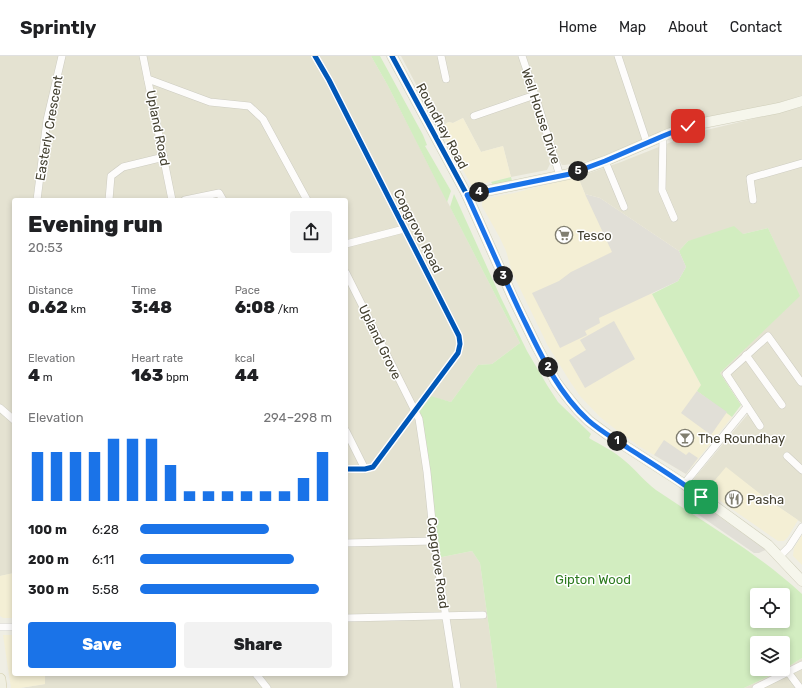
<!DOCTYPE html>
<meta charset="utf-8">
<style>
body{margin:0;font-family:Rubik,sans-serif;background:#f2f2f2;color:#202124;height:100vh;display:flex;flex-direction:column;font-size:15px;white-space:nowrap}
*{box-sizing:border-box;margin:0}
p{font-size:13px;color:#757577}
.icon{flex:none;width:22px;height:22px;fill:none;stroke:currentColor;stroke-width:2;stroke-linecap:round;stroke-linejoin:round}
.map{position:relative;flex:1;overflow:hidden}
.side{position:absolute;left:12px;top:142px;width:336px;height:478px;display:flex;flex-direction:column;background:#fff;border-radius:4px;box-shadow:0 2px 6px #0003}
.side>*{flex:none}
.fabs{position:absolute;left:750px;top:532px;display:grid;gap:8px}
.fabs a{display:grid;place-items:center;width:40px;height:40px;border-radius:4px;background:#fff;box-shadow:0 2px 6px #0003;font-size:20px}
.pin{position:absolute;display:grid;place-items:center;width:34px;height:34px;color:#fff;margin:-17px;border-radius:8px;box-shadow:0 2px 6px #0006}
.km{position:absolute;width:20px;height:20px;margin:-10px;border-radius:50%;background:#222;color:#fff;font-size:11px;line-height:20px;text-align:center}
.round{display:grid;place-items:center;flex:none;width:42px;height:42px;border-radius:4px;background:#f2f2f2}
.headline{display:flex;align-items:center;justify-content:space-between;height:68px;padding:0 16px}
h1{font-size:22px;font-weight:800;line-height:30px}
.metrics{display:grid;grid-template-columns:repeat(3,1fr);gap:6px;height:68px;padding:4px 16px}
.metrics div{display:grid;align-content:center}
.metrics b{font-size:17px;font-weight:800}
.metrics small{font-size:11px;font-weight:400}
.metrics p{font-size:11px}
.chart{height:112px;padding:8px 16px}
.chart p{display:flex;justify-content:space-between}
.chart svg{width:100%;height:72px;margin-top:4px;stroke:#1a73e8;stroke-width:6}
.cta{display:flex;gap:8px;margin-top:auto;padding:8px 16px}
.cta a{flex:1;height:46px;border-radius:4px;background:#1a73e8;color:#fff;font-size:16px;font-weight:800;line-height:46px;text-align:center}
.cta a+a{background:#f2f2f2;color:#202124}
ul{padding:0 16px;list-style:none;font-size:13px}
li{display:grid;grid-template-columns:64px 48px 1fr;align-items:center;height:30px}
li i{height:10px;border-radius:5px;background:#1a73e8}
header{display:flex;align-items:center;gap:24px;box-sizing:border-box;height:56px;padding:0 20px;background:#fff;border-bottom:1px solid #e0e0e0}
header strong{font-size:19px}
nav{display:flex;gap:22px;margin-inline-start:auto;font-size:14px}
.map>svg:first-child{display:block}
.residential{fill:#e4e2d1}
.commercial{fill:#f4efd5}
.green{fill:#d2edc0;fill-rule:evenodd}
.parking{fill:#e1dfd7}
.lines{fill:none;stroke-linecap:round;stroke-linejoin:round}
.street-casing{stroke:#cdccc1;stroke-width:8}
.secondary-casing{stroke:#cfceba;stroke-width:11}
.primary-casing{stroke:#d4d0af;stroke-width:12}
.street{stroke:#fdfcfb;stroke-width:7}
.secondary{stroke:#f6f6ec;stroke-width:10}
.primary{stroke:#f0efe1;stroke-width:11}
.cycleway-casing{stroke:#fff;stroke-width:8}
.cycleway{stroke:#0057b8;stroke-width:5}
.route-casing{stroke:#fff;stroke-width:8}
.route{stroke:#1a73e8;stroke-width:5}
.labels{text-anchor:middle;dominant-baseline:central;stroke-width:3;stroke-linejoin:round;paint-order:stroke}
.street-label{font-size:13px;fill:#444131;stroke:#fff}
.poi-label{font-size:13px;fill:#444131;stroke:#fff;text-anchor:start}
.park-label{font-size:13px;fill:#2d7b1f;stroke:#fff}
</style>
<header>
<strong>Sprintly</strong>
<nav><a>Home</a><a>Map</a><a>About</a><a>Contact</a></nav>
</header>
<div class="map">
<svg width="802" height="632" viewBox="0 0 802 632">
<rect width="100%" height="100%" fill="#efeee4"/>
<!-- residential -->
<g class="residential">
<path d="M0,0H371L387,28L520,287L492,308L478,309L451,346L427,340L437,502L472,495L480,507L494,608L497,632H20L45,628V618H346V144H14V517L0,520Z"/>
<path d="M401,0H802V39L778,47L687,65L593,104L565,109H562L559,103L551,106L547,114L511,121L503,90L481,96L463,62L453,67L448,66L439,72Z"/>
<path d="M802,51V467L764,441L726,412L706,435L692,425L748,358L720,317L799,240L768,172L743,178L688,185L679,195L600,142L585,138L578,121L621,106L694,77Z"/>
<path d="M802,602V632H744L786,612Z"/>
</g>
<!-- commercial -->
<g class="commercial">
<path d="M463,62L481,96L503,90L511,121L472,130L439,72L449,66L453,67Z"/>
<path d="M578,121L585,138L600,142L679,195L652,238L701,329L732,361L686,418L642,392L619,376L600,361L580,340L571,327L548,290L512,216L506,195L500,182L482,150V147L484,143L514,137Z"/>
<path d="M726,411L764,441L798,464L788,481L784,485H778L706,435Z"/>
<path d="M802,479V509L793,500L794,492Z"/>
<path d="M14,517V562H3L0,560V520Z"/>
<path d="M3,579H14V618H45V628L20,632H11Z"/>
</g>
<!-- green -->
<g class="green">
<path d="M371,0H380L423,79L427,89L425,90L451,135L447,146L387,28Z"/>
<path d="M511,121L512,125L493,129L491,126Z"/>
<path d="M454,138L501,242L527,295L547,329L558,346L591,378L589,382C601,389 615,396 625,405C636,414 645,426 656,434C706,468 758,497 802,538V602L786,612L744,632H497L494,608L480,507L472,495L437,502L415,356L427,339L451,346L478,309L492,308L520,287L450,151ZM757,539H783V565H757ZM757,587H783V613H757Z"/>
<path d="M734,170L743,178L768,172L800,240L720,317L741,349L732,361L697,335L701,329L652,238L678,225L686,211L679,195L688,185Z"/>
</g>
<!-- parking -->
<g class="parking">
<path d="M585,138L600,142L679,195L686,211L678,225L599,262L600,267L585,275L587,279L560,292L532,237L559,225L571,216L612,196Z"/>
<path d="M614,265L635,303L585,332L569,304L586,294L580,284Z"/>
<path d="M697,335L727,356L711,379L681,357Z"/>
<path d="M664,384L686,399L689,396L698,402L686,418L654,399Z"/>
<path d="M696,444L766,494L763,495L759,497H754L696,457L694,453Z"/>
</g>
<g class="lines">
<defs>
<g id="street">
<path d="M143,0L172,144"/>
<path d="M315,0L329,24L459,280L460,288L458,297L373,411L365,413H346"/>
<path d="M441,0L446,23"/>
<path d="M522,0L535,39L560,120"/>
<path d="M618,0L647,87"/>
<path d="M148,23L210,46L249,50L263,63L307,144"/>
<path d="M474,60L535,39"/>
<path d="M663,80L662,134L674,162"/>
<path d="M605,105L624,151"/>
<path d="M37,144L47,64L62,0"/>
<path d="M109,144L111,120L123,111L164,101"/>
<path d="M185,144L219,137L223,144"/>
<path d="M753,144L750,122L802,107"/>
<path d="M346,188L404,173"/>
<path d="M346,217L419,363L427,416L434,485L457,632"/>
<path d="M746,299L782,349"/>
<path d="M0,352L14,364"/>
<path d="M760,370L726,318L768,280L801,326"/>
<path d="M346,375L365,413"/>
<path d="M787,400L802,414"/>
<path d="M684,428L747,351"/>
<path d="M346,487L434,485"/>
<path d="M779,501L789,491L802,471"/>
<path d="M346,562L483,559"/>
<path d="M0,571H14"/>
<path d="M788,616L800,632"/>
<path d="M256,618L267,632"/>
<path d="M756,632L802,609"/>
</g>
<g id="secondary">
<path d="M392,0L467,139L513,242L537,291L556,326L565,338L578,354L589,365L608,379L684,428L768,489L802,525"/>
<path d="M467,139L569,118L605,105L663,80L688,70L779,52L802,45"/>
</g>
<path id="primary" d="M0,623L1,632"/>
</defs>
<!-- street casing -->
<use href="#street" class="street-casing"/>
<!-- secondary casing -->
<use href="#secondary" class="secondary-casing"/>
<!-- primary casing -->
<use href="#primary" class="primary-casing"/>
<!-- street -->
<use href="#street" class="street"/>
<!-- secondary -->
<use href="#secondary" class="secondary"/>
<!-- primary -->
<use href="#primary" class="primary"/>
<defs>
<g id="cycleway">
<path d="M315,0L329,24L459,280L460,288L458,297L373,411L365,413H346"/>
<path d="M392,0L467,139L513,242L537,291L556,326L578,354L589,365L608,379L684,428"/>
</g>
</defs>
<!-- cycleway casing -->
<use href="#cycleway" class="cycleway-casing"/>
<!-- cycleway -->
<use href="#cycleway" class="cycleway"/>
</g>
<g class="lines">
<defs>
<path id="route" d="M688,70L663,80L605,105L570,118L467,139C485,178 502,218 521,258C539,295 557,336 588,364C600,375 615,383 628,392C653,408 678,423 701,441"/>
</defs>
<!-- route casing -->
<use href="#route" class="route-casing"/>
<!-- route -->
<use href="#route" class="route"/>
</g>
<!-- icons -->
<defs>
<symbol id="supermarket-ring" viewBox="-11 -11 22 22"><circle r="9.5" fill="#fff" stroke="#807e70" stroke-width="1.5"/><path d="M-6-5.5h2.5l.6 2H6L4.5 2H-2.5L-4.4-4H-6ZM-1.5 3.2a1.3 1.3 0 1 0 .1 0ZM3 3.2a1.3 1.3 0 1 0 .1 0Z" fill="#807e70"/></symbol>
<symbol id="bar-ring" viewBox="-11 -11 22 22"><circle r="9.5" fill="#fff" stroke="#807e70" stroke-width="1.5"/><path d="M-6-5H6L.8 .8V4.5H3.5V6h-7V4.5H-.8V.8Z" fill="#807e70"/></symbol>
<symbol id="restaurant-ring" viewBox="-11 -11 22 22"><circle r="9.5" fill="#fff" stroke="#807e70" stroke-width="1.5"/><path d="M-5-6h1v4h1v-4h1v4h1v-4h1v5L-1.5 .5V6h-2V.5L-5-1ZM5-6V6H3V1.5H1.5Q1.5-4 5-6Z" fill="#807e70"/></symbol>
</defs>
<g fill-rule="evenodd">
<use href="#supermarket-ring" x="554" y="169" width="20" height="20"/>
<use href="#bar-ring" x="675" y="372" width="20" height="20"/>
<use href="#restaurant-ring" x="724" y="433" width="20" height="20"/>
</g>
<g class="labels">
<!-- street labels -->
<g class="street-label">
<text transform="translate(541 60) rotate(72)">Well House Drive</text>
<text transform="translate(442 70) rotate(62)">Roundhay Road</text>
<text transform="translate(49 72) rotate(-80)">Easterly Crescent</text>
<text transform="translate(158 72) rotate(79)">Upland Road</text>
<text transform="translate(418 175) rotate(63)">Copgrove Road</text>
<text transform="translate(380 286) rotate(64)">Upland Grove</text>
<text transform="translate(438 507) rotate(82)">Copgrove Road</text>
</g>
<!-- poi labels -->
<g class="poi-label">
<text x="577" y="179">Tesco</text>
<text x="698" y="382">The Roundhay</text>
<text x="747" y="443">Pasha</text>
</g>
<!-- park labels -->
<g class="park-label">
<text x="593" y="523">Gipton Wood</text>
</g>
</g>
</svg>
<div class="fabs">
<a><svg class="icon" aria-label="locate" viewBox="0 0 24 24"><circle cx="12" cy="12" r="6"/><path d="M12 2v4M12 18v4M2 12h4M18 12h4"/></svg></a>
<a><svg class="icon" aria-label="layers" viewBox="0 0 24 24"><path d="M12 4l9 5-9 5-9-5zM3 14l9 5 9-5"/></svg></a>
</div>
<div class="pin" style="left:701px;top:441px;background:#1e9e55"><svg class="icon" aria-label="arrive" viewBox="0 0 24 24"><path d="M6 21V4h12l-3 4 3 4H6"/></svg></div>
<div class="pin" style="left:688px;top:70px;background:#d93025"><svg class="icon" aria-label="check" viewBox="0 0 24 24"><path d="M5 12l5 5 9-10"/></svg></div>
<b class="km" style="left:617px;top:385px">1</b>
<b class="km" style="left:548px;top:311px">2</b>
<b class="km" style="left:503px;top:220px">3</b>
<b class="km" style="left:479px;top:136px">4</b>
<b class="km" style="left:578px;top:115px">5</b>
<section class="side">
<div class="headline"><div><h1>Evening run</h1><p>20:53</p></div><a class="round"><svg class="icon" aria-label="share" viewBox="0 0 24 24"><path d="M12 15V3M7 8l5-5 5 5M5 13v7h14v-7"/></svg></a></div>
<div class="metrics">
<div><p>Distance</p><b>0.62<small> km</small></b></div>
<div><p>Time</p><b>3:48</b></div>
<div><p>Pace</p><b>6:08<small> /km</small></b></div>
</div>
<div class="metrics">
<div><p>Elevation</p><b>4<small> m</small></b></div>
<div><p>Heart rate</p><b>163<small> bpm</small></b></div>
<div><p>kcal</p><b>44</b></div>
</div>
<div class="chart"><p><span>Elevation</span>294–298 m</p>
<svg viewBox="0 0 160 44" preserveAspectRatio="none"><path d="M5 44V14M15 44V14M25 44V14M35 44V14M45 44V6M55 44V6M65 44V6M75 44V22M85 44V38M95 44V38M105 44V38M115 44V38M125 44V38M135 44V38M145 44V30M155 44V14"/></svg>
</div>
<ul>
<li><b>100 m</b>6:28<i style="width:67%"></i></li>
<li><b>200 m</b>6:11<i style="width:80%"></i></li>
<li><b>300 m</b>5:58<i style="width:93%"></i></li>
</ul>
<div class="cta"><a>Save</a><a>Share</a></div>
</section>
</div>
